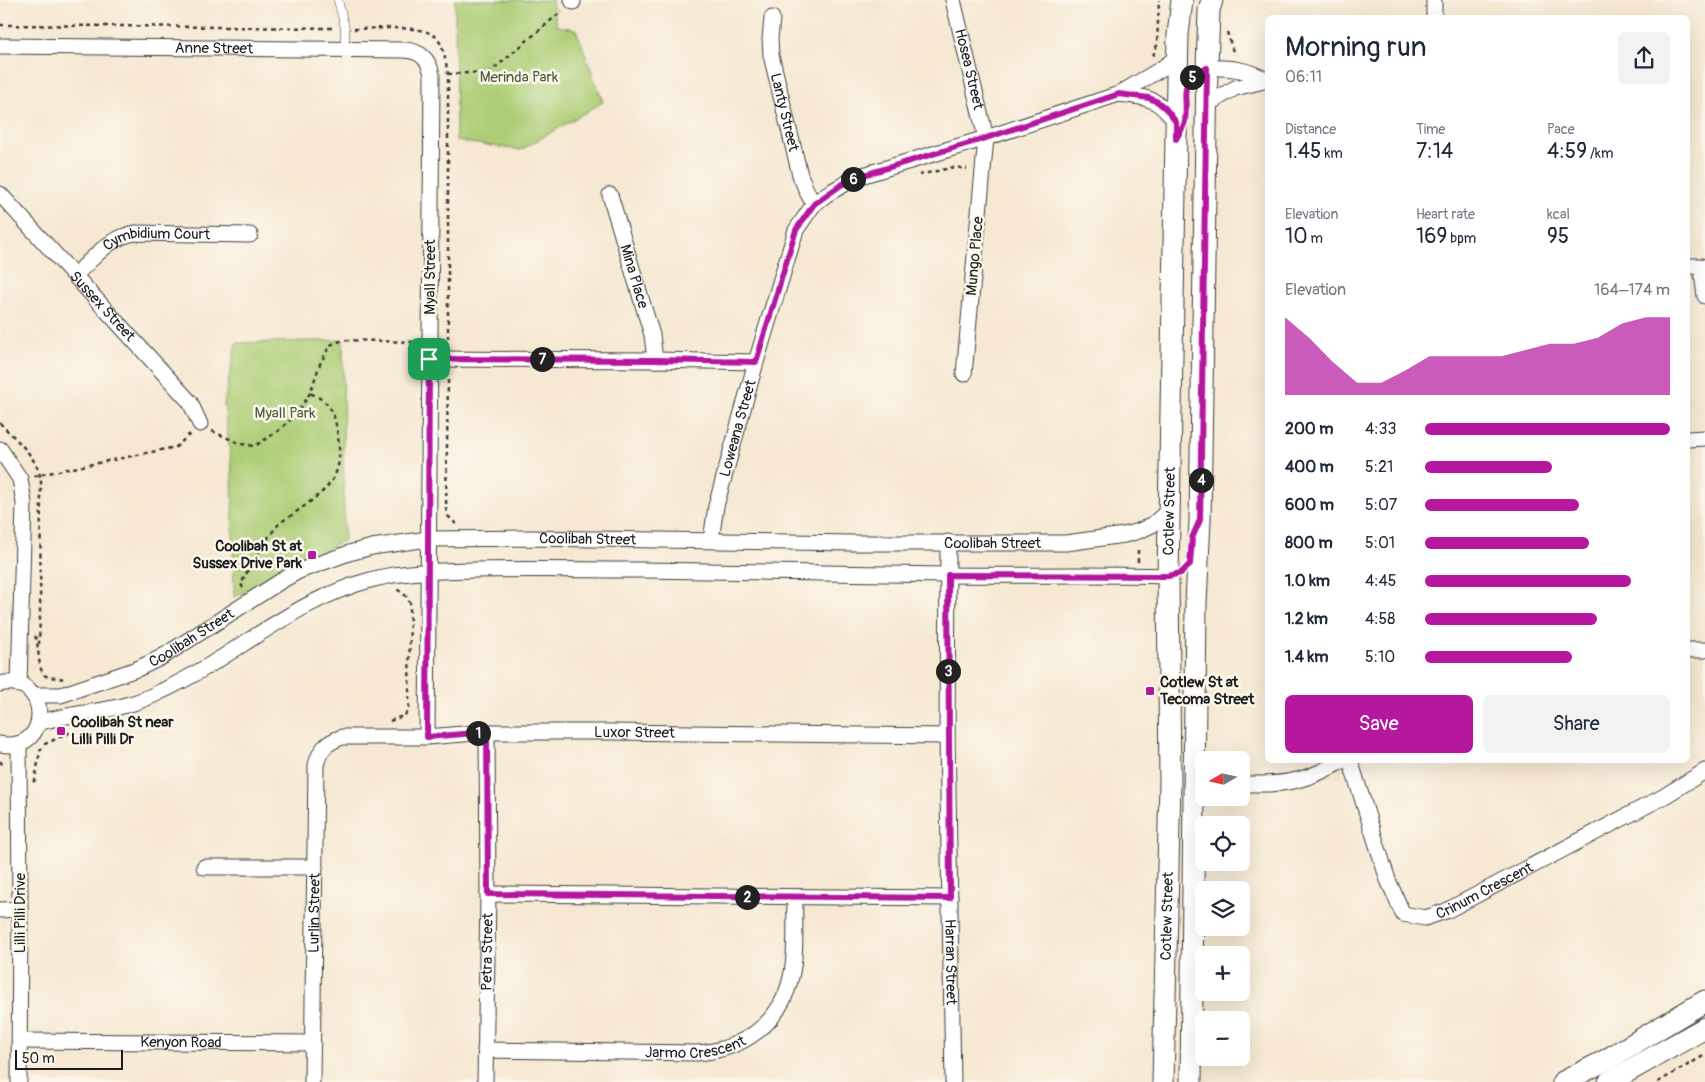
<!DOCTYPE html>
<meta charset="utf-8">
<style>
body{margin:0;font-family:Pangolin,sans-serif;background:#f2f2f3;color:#1f2937;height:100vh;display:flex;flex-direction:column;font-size:19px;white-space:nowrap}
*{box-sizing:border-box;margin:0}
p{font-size:16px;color:#747a83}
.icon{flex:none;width:28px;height:28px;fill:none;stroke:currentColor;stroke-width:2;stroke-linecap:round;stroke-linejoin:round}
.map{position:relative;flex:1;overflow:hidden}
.details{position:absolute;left:1265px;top:15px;width:425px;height:748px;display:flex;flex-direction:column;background:#fff;border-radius:8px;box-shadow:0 5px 20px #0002}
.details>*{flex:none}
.needle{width:32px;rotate:261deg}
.tools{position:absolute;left:1195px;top:751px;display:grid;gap:10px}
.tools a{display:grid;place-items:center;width:55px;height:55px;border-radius:8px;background:#fff;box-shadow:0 5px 20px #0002;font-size:25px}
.scale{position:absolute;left:15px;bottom:12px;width:108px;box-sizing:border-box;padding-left:5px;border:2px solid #1c1c1c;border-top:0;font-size:14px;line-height:18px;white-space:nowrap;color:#1c1c1c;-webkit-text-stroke:4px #fbf7ec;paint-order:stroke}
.pin{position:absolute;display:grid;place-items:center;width:42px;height:42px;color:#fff;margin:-21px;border-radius:10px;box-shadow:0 2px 8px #0006}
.km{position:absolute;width:25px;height:25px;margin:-12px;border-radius:50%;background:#222;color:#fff;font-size:14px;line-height:25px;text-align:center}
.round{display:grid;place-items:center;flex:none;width:52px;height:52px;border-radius:8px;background:#f2f2f3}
.headline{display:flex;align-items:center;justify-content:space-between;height:85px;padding:0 20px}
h1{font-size:28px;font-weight:600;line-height:38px}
.metrics{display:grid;grid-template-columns:repeat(3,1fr);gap:8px;height:85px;padding:5px 20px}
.metrics div{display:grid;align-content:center}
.metrics b{font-size:21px;font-weight:600}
.metrics small{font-size:14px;font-weight:400}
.metrics p{font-size:14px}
.chart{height:140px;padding:10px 20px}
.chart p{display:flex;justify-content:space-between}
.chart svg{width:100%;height:90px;margin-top:5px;fill:#b5179e;opacity:.7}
.cta{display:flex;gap:10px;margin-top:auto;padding:10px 20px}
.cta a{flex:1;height:58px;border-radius:8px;background:#b5179e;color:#fff;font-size:20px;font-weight:600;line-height:58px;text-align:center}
.cta a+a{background:#f2f2f3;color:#1f2937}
ul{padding:0 20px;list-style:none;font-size:16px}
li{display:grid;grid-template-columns:80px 60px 1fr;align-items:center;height:38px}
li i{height:12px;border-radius:6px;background:#b5179e}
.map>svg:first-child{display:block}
.green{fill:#adce76;stroke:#647549}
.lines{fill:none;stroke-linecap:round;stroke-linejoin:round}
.lane-casing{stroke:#3d3b37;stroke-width:9}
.street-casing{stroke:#3d3b37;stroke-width:17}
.secondary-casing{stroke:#3d3b37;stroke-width:23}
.path{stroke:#3d3b37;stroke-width:2.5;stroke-dasharray:4 4;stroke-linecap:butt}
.lane{stroke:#fff;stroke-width:8}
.street{stroke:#fff;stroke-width:15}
.secondary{stroke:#fff;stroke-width:21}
.route-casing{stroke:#fff;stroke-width:10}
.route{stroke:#b5179e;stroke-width:6}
.poi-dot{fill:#b5179e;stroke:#fbf7ec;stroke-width:2}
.labels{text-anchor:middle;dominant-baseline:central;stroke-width:5;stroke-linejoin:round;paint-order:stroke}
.street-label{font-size:15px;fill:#1c1c1c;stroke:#fbf7ec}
.park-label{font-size:15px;fill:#4f5a3c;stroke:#fbf7ec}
.poi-label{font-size:15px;font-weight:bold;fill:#1c1c1c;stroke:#fbf7ec;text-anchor:start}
</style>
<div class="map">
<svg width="1705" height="1082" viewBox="0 0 1705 1082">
<rect width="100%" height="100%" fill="#fbf7ec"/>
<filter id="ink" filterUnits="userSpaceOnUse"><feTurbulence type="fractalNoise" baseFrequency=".02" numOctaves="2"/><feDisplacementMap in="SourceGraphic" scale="10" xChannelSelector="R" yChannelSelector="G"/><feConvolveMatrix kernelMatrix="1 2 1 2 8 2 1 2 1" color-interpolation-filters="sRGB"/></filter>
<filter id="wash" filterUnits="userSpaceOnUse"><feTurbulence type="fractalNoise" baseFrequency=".0096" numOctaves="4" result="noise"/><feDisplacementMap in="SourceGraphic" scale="20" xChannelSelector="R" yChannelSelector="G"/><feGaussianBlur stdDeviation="1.12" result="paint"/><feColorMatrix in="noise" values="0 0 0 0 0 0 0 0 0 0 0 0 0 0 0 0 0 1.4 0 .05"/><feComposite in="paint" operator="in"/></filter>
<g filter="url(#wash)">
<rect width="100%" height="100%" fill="#f6e8d2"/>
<!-- green -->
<g class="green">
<path d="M455,0H552L557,26L576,29L603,102L521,150L456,141Z"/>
<path d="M343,340L344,540L234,597L232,470L224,403L236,343Z"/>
</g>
</g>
<g filter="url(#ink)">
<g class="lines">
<defs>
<path id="lane" d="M338,0L345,28V49"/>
<g id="street">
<path d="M572,0L573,2"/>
<path id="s1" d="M953,0L986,138L964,374"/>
<path id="s2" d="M772,18L770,39L771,55L800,175L808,194L814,204"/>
<path d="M1434,18V0"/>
<path id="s3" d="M0,46L404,50C421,51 429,59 432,75L427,737"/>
<path d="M1207,68C1229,67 1247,69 1266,80"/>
<path d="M1119,94C1150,98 1156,97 1176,122"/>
<path d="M1206,105L1235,88L1268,80"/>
<path id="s4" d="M0,194L190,402L200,424"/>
<path id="s5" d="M610,195L652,335L655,360"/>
<path d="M1688,266H1701L1705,296"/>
<path id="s6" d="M75,275C95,257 108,238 135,233L250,235"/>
<path d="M429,359L655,360L756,362"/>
<path d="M1688,439L1705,438"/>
<path d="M0,449L20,479L24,503L19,685"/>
<path id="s7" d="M711,540L716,506L756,362L796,230L814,204L827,194L857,177L986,138L1119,94L1161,69L1177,57"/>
<path id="s8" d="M948,542L947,736L953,1082"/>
<path d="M1688,650H1705"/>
<path d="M0,684C51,672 53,755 0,744"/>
<path id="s9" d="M33,695H61L137,669L162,657L281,581L299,571L349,553L372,547L428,539L530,538L854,543H1066L1124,535L1139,531L1152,525L1170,509"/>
<path d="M39,723C68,713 100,713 130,704C141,701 152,696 162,691C235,657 294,599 374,579C406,571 439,571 472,570C529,569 585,570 642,570C743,571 845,574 946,575C1020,576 1094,574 1168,576"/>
<path d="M19,744L20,909L19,1082"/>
<path id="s10" d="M1350,760L1388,880L1403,914L1425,918L1446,911L1663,797L1705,771"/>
<path d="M1241,784C1259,784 1279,785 1297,780C1314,776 1329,768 1344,760"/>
<path d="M204,867H315"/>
<path d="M488,894L950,898"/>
<path d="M0,910L20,909"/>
<path id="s11" d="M20,1041L313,1043"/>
<path id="s12" d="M485,1050L697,1053C743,1050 781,1023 791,977C797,952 794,923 795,897"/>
<path id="s13" d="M312,1082L316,765C320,749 326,743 342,737H427L487,732H611L947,736"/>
<path id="s14" d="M485,1082L488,894L487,732"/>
</g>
<g id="secondary">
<path id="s15" d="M1163,1082L1170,782L1168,576L1177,80L1178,35L1182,0"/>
<path d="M1191,1082L1196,603L1200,520L1207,68L1209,10L1212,0"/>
<path d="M1563,1082L1606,1060L1705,1001"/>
<path d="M1609,1082L1705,1028"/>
</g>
</defs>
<!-- lane casing -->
<use href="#lane" class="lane-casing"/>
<!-- street casing -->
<use href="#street" class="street-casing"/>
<!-- secondary casing -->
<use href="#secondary" class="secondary-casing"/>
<!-- path -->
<g class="path">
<path d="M0,25L333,28"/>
<path d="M354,29C372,29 423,24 436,37C444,45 446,64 448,74V338"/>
<path d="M1227,32L1234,55"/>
<path d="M1153,56L1157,45L1159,0"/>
<path d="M448,74L490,72L562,11"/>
<path d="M919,175L955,167L967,169"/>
<path d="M448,380L446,509L448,516L456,524"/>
<path d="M0,423C16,440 37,456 41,480L40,617L39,644"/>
<path d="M212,431L241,444L255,446L278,431L297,414L310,393L320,364L330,345L343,340L415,342"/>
<path d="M34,476L176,447L190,434"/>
<path d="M1138,562V546"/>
<path d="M243,588L241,584C250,566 265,540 278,525C283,520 291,516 296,512C331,487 345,477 337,431C334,411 330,402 310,393"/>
<path d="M35,636C40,646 37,672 46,676C52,678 58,677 63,679"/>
<path d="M390,721L405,715L409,708L410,603L406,596L397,589"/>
<path d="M87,728L95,729L110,725"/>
<path d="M0,761L4,767"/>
<path d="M33,782L35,780L40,751L45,744L73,731"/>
<path d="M1658,1082L1705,1055"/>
</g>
<!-- lane -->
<use href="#lane" class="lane"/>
<!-- street -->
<use href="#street" class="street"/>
<!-- secondary -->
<use href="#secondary" class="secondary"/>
</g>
</g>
<g class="lines" filter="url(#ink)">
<defs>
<path id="route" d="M1207,68L1200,520L1192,538L1190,564L1181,573L1168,576L948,575L950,898L488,894L487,732L427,737L429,359L655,360L756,362L796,230L814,204L841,185L857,177L986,138L1119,94L1149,98L1158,102L1165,108L1176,122V139C1179,133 1184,127 1185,121C1189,92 1175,85 1207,68Z"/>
</defs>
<!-- route casing -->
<use href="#route" class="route-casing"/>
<!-- route -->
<use href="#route" class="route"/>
</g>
<!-- markers -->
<g class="poi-dot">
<rect x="307" y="550" width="10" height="10" rx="2.5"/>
<rect x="1145" y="686" width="10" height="10" rx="2.5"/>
<rect x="56" y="726" width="10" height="10" rx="2.5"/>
</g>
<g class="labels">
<!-- street labels -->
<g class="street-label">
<text stroke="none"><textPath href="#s3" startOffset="214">Anne Street</textPath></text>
<text stroke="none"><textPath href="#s1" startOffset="71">Hosea Street</textPath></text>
<text stroke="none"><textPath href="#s2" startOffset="96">Lanty Street</textPath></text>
<text stroke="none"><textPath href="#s6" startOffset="95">Cymbidium Court</textPath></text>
<text transform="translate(975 256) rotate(-85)">Mungo Place</text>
<text transform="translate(430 277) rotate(-90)">Myall Street</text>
<text stroke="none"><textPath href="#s5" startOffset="85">Mina Place</textPath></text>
<text stroke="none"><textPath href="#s4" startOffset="152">Sussex Street</textPath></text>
<text stroke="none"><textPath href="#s7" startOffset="115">Loweana Street</textPath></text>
<text stroke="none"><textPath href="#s15" startOffset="571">Cotlew Street</textPath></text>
<text stroke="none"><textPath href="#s9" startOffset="591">Coolibah Street</textPath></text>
<text stroke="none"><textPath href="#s9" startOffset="996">Coolibah Street</textPath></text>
<text stroke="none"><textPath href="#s9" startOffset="171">Coolibah Street</textPath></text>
<text stroke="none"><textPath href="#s13" startOffset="650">Luxor Street</textPath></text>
<text stroke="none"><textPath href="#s10" startOffset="251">Crinum Crescent</textPath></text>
<text transform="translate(20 913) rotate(-90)">Lilli Pilli Drive</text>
<text stroke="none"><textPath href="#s13" startOffset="169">Lurlin Street</textPath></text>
<text stroke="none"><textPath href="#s15" startOffset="166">Cotlew Street</textPath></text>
<text stroke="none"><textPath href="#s14" startOffset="130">Petra Street</textPath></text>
<text stroke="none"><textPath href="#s8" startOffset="420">Harran Street</textPath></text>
<text stroke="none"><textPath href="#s11" startOffset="161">Kenyon Road</textPath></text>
<text stroke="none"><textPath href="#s12" startOffset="211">Jarmo Crescent</textPath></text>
</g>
<!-- park labels -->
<g class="park-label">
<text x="519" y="77">Merinda Park</text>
<text x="285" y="413">Myall Park</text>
</g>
<!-- poi labels -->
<g class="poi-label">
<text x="302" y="546" text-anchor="end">Coolibah St at<tspan x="302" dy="17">Sussex Drive Park</tspan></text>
<text x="1160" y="682">Cotlew St at<tspan x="1160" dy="17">Tecoma Street</tspan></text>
<text x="71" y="722">Coolibah St near<tspan x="71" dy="17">Lilli Pilli Dr</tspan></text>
</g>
</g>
</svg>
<div class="tools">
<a><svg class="needle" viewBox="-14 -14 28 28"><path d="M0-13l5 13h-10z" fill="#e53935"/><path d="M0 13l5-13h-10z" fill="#747a83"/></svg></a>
<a><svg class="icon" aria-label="locate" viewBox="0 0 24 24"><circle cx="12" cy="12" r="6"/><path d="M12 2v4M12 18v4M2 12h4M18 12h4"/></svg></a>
<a><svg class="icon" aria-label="layers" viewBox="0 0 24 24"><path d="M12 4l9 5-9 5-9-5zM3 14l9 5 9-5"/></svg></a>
<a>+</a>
<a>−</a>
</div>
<div class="scale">50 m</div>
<div class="pin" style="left:429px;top:359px;background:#1e9e55"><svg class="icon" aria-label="arrive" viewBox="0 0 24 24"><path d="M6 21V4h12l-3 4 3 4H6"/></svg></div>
<b class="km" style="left:478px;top:733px">1</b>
<b class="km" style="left:747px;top:897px">2</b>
<b class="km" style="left:948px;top:671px">3</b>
<b class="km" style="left:1201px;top:480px">4</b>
<b class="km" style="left:1192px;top:77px">5</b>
<b class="km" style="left:853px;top:179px">6</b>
<b class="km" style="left:542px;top:359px">7</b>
<section class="details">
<div class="headline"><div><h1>Morning run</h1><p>06:11</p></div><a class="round"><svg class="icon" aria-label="share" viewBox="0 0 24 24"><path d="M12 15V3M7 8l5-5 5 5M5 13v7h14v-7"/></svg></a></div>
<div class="metrics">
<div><p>Distance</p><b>1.45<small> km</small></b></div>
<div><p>Time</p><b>7:14</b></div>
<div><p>Pace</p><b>4:59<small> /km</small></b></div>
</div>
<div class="metrics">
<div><p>Elevation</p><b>10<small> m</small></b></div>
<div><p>Heart rate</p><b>169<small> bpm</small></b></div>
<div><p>kcal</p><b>95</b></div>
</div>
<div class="chart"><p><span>Elevation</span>164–174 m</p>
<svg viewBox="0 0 160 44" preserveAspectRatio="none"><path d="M0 44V6L10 16L20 28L30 38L40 38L50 32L60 25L70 25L80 25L90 25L100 22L110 19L120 19L130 16L140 9L150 6L160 6V44z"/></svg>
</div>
<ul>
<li><b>200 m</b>4:33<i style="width:100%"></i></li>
<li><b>400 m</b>5:21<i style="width:52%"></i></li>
<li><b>600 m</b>5:07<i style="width:63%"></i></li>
<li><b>800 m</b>5:01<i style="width:67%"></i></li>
<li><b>1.0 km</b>4:45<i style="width:84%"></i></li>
<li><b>1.2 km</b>4:58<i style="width:70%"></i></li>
<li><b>1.4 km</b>5:10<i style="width:60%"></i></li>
</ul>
<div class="cta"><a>Save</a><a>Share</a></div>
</section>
</div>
